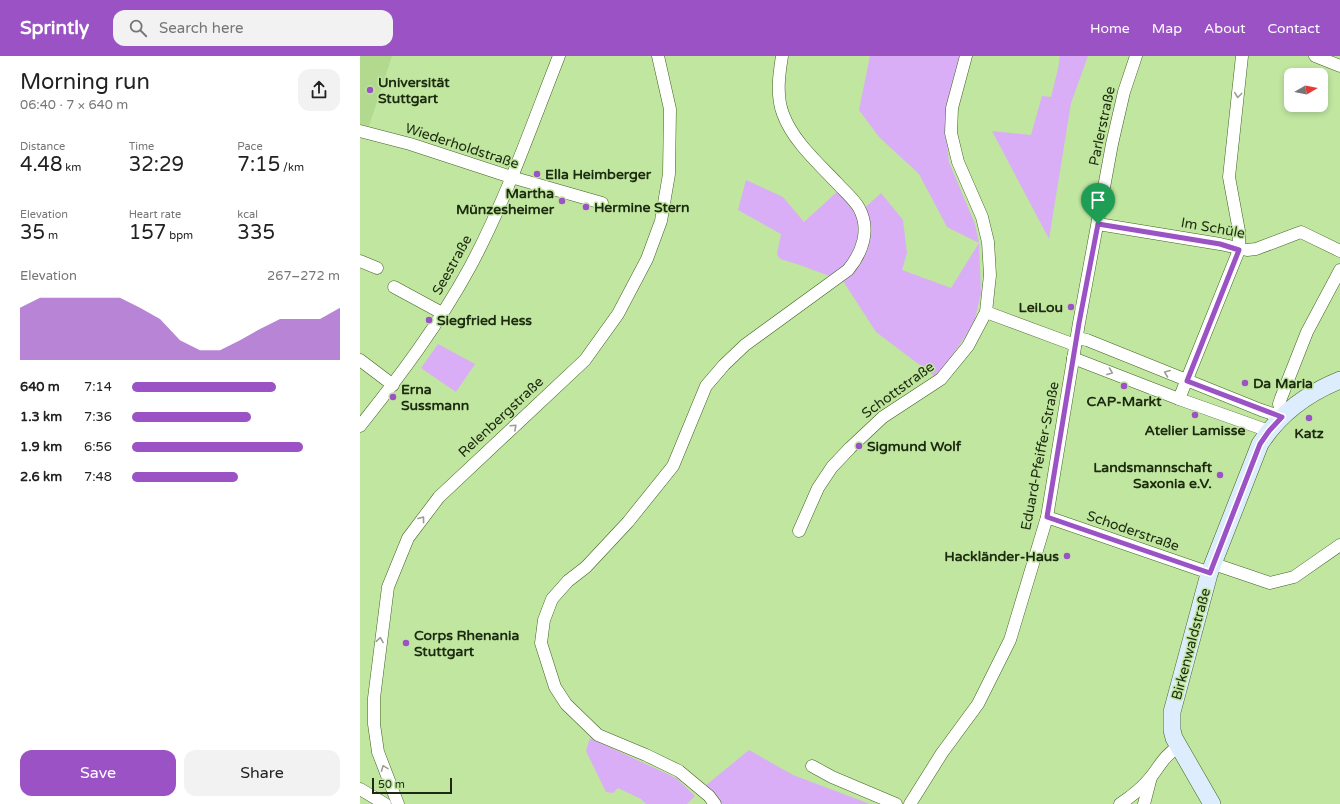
<!DOCTYPE html>
<meta charset="utf-8">
<style>
body{margin:0;font-family:"Varela Round",sans-serif;background:#f2f2f2;color:#222;height:100vh;display:flex;flex-direction:column;font-size:15px;white-space:nowrap}
*{box-sizing:border-box;margin:0}
p{font-size:13px;color:#767676}
.icon{flex:none;width:22px;height:22px;fill:none;stroke:currentColor;stroke-width:2;stroke-linecap:round;stroke-linejoin:round}
.map{position:relative;flex:1;overflow:hidden}
.drawer{display:flex;flex-direction:column;background:#fff;width:360px}
.drawer>*{flex:none}
.needle{width:26px;rotate:80deg}
.buttons{position:absolute;left:924px;top:12px;display:grid;gap:8px}
.buttons a{display:grid;place-items:center;width:44px;height:44px;border-radius:8px;background:#fff;box-shadow:0 2px 6px #0003;font-size:20px}
.scale{position:absolute;left:12px;bottom:10px;width:80px;box-sizing:border-box;padding-left:4px;border:2px solid #1c2a0f;border-top:0;font-size:11px;line-height:14px;white-space:nowrap;color:#1c2a0f;-webkit-text-stroke:3px #c0e6a0;paint-order:stroke}
.pin{position:absolute;display:grid;place-items:center;width:34px;height:34px;color:#fff;margin:-41px -17px;border-radius:50% 50% 50% 0;rotate:-45deg;box-shadow:0 0 4px #0007}
.pin .icon{rotate:45deg}
.round{display:grid;place-items:center;flex:none;width:42px;height:42px;border-radius:12px;background:#f2f2f2}
.summary{display:flex;align-items:center;justify-content:space-between;height:68px;padding:0 20px}
h1{font-size:22px;font-weight:600;line-height:30px}
.metrics{display:grid;grid-template-columns:repeat(3,1fr);gap:6px;height:68px;padding:4px 20px}
.metrics div{display:grid;align-content:center}
.metrics b{font-size:20px;font-weight:600}
.metrics small{font-size:11px;font-weight:400}
.metrics p{font-size:11px}
.chart{height:112px;padding:8px 20px}
.chart p{display:flex;justify-content:space-between}
.chart svg{width:100%;height:72px;margin-top:4px;fill:#9b52c5;opacity:.7}
.button{display:flex;gap:8px;margin-top:auto;padding:8px 20px}
.button a{flex:1;height:46px;border-radius:12px;background:#9b52c5;color:#fff;font-size:16px;font-weight:600;line-height:46px;text-align:center}
.button a+a{background:#f2f2f2;color:#222}
ul{padding:0 20px;list-style:none;font-size:13px}
li{display:grid;grid-template-columns:64px 48px 1fr;align-items:center;height:30px}
li i{height:10px;border-radius:5px;background:#9b52c5}
header{display:flex;align-items:center;gap:24px;box-sizing:border-box;height:56px;padding:0 20px;background:#9b52c5;color:#fff}
header strong{font-size:19px}
nav{display:flex;gap:22px;margin-inline-start:auto;font-size:14px}
.search{width:280px;height:36px;background:#f2f2f2;display:flex;align-items:center;gap:10px;box-sizing:border-box;padding:0 14px;border-radius:12px;color:#767676;font-size:15px}
main{display:flex;flex:1;min-height:0}
.map>svg:first-child{display:block}
.built{fill:#b1da8e}
.green{fill:#d9aef6}
.lines{fill:none;stroke-linecap:round;stroke-linejoin:round}
.street-casing{stroke:#426220;stroke-width:13}
.secondary-casing{stroke:#426220;stroke-width:18}
.street{stroke:#fff;stroke-width:12}
.secondary{stroke:#ddedfe;stroke-width:17}
.oneway{stroke:#999f93}
.route-casing{stroke:#fff;stroke-width:8}
.route{stroke:#9b52c5;stroke-width:5}
.poi-dot{fill:#9b52c5;stroke:#c0e6a0;stroke-width:1.5}
.labels{text-anchor:middle;dominant-baseline:central;stroke-width:3;stroke-linejoin:round;paint-order:stroke}
.poi-label{font-size:14px;font-weight:bold;fill:#1c2a0f;stroke:#c0e6a0;text-anchor:start}
.street-label{font-size:14px;fill:#1c2a0f;stroke:#c0e6a0}
</style>
<header>
<strong>Sprintly</strong>
<div class="search"><svg class="icon" aria-label="search" viewBox="0 0 24 24"><circle cx="10" cy="10" r="6"/><path d="M15 15l6 6"/></svg>Search here</div>
<nav><a>Home</a><a>Map</a><a>About</a><a>Contact</a></nav>
</header>
<main>
<section class="drawer">
<div class="summary"><div><h1>Morning run</h1><p>06:40 · 7 × 640 m</p></div><a class="round"><svg class="icon" aria-label="share" viewBox="0 0 24 24"><path d="M12 15V3M7 8l5-5 5 5M5 13v7h14v-7"/></svg></a></div>
<div class="metrics">
<div><p>Distance</p><b>4.48<small> km</small></b></div>
<div><p>Time</p><b>32:29</b></div>
<div><p>Pace</p><b>7:15<small> /km</small></b></div>
</div>
<div class="metrics">
<div><p>Elevation</p><b>35<small> m</small></b></div>
<div><p>Heart rate</p><b>157<small> bpm</small></b></div>
<div><p>kcal</p><b>335</b></div>
</div>
<div class="chart"><p><span>Elevation</span>267–272 m</p>
<svg viewBox="0 0 160 44" preserveAspectRatio="none"><path d="M0 44V12L10 6L20 6L30 6L40 6L50 6L60 12L70 19L80 32L90 38L100 38L110 32L120 25L130 19L140 19L150 19L160 12V44z"/></svg>
</div>
<ul>
<li><b>640 m</b>7:14<i style="width:69%"></i></li>
<li><b>1.3 km</b>7:36<i style="width:57%"></i></li>
<li><b>1.9 km</b>6:56<i style="width:82%"></i></li>
<li><b>2.6 km</b>7:48<i style="width:51%"></i></li>
</ul>
<div class="button"><a>Save</a><a>Share</a></div>
</section>
<div class="map">
<svg width="980" height="748" viewBox="0 0 980 748">
<rect width="100%" height="100%" fill="#c0e6a0"/>
<!-- built -->
<path class="built" d="M0,0H32L9,70L0,68Z"/>
<!-- green -->
<g class="green">
<path d="M510,0H600L586,79L589,106L615,168L619,187L621,237L614,267L577,322L516,276L483,225L437,208L420,203L417,198L421,178L378,154L386,124L423,141L444,166L478,135L498,158L521,137L543,164L547,197L542,214L591,232L619,187L587,171L559,118L519,81L499,54Z"/>
<path d="M700,0H728L711,47L689,183L632,75L671,79L682,40L691,41L698,13Z"/>
<path d="M78,288L115,308L96,336L61,312Z"/>
<path d="M230,682L316,722L335,740L327,748H286L281,743L258,732L253,737L246,736L226,695Z"/>
<path d="M389,694L433,719L510,748H359L345,730Z"/>
</g>
<g class="lines">
<defs>
<g id="street">
<path d="M955,0L980,10"/>
<path d="M0,75L50,88L151,121L242,147"/>
<path d="M738,168L860,188L887,194L896,193L941,176L980,195"/>
<path d="M0,205L17,212"/>
<path d="M34,231L82,257"/>
<path d="M626,256L715,289"/>
<path d="M717,282L727,284L901,354L922,361"/>
<path d="M713,302L819,343L909,375"/>
<path d="M0,304L33,329"/>
<path d="M819,343L879,194V175L869,121L882,0"/>
<path d="M922,361L919,348L921,342L947,276L980,214"/>
<path d="M0,370C40,320 79,268 110,211C146,144 171,71 199,0"/>
<path d="M687,461L850,517"/>
<path d="M439,475L458,432L472,411L490,392L523,361L581,323L608,290L626,256L630,219L628,186L622,161L598,106L591,77L592,52L606,0"/>
<path d="M854,508L910,527L934,521L980,489"/>
<path d="M452,710L472,721L536,748"/>
<path d="M0,733L25,748"/>
<path d="M38,748L18,696L14,668V642L28,531L48,482L79,441L225,304L258,258L287,203L301,165L309,118L310,53L298,0"/>
<path d="M355,748L349,740L319,715L286,699L238,679L206,648L195,631L181,587L184,564L192,543L208,525L226,511L268,466L313,410L346,330L364,309L385,289L488,214C502,197 511,174 499,152C494,143 484,135 477,127C457,106 433,85 423,58C416,39 419,19 422,0"/>
<path d="M550,748L582,697L618,648L650,584L687,461L719,267L752,88L764,36L776,0"/>
<path d="M760,748C772,740 782,732 791,721C800,709 806,698 819,690"/>
<path d="M784,748L791,721"/>
</g>
<path id="secondary" d="M852,748L814,682L812,674V656L849,518L900,388C919,358 948,337 980,324"/>
</defs>
<!-- street casing -->
<use href="#street" class="street-casing"/>
<!-- secondary casing -->
<use href="#secondary" class="secondary-casing"/>
<!-- street -->
<use href="#street" class="street"/>
<!-- secondary -->
<use href="#secondary" class="secondary"/>
</g>
<!-- one-way arrows -->
<defs><path id="oneway-chevron" d="M-2-3.5L2.5 0L-2 3.5" fill="none" stroke-width="1.6" stroke-linecap="round" stroke-linejoin="round"/></defs>
<g class="oneway">
<use href="#oneway-chevron" transform="translate(878 39) rotate(97)"/>
<use href="#oneway-chevron" transform="translate(750 316) rotate(21)"/>
<use href="#oneway-chevron" transform="translate(807 317) rotate(-158)"/>
<use href="#oneway-chevron" transform="translate(154 371) rotate(-43)"/>
<use href="#oneway-chevron" transform="translate(62 463) rotate(-53)"/>
<use href="#oneway-chevron" transform="translate(20 584) rotate(-81)"/>
<use href="#oneway-chevron" transform="translate(24 712) rotate(-111)"/>
</g>
<g class="lines">
<defs>
<path id="route" d="M738,168L860,188L879,194L827,325L922,361L909,375L900,388L850,517L687,461L719,267Z"/>
</defs>
<!-- route casing -->
<use href="#route" class="route-casing"/>
<!-- route -->
<use href="#route" class="route"/>
</g>
<!-- markers -->
<g class="poi-dot">
<circle cx="10" cy="34" r="4"/>
<circle cx="177" cy="118" r="4"/>
<circle cx="202" cy="145" r="4"/>
<circle cx="226" cy="151" r="4"/>
<circle cx="711" cy="251" r="4"/>
<circle cx="69" cy="264" r="4"/>
<circle cx="885" cy="327" r="4"/>
<circle cx="764" cy="330" r="4"/>
<circle cx="33" cy="341" r="4"/>
<circle cx="835" cy="359" r="4"/>
<circle cx="949" cy="362" r="4"/>
<circle cx="499" cy="390" r="4"/>
<circle cx="860" cy="419" r="4"/>
<circle cx="707" cy="500" r="4"/>
<circle cx="46" cy="587" r="4"/>
</g>
<g class="labels">
<!-- poi labels -->
<g class="poi-label">
<text x="18" y="26">Universität<tspan x="18" dy="16">Stuttgart</tspan></text>
<text x="185" y="118">Ella Heimberger</text>
<text x="194" y="137" text-anchor="end">Martha<tspan x="194" dy="16">Münzesheimer</tspan></text>
<text x="234" y="151">Hermine Stern</text>
<text x="703" y="251" text-anchor="end">LeiLou</text>
<text x="77" y="264">Siegfried Hess</text>
<text x="893" y="327">Da Maria</text>
<text x="41" y="333">Erna<tspan x="41" dy="16">Sussmann</tspan></text>
<text x="764" y="345" text-anchor="middle">CAP-Markt</text>
<text x="835" y="374" text-anchor="middle">Atelier Lamisse</text>
<text x="949" y="377" text-anchor="middle">Katz</text>
<text x="507" y="390">Sigmund Wolf</text>
<text x="852" y="411" text-anchor="end">Landsmannschaft<tspan x="852" dy="16">Saxonia e.V.</tspan></text>
<text x="699" y="500" text-anchor="end">Hackländer-Haus</text>
<text x="54" y="579">Corps Rhenania<tspan x="54" dy="16">Stuttgart</tspan></text>
</g>
<!-- street labels -->
<g class="street-label">
<text transform="translate(742 70) rotate(-78)">Parlerstraße</text>
<text transform="translate(102 90) rotate(18)">Wiederholdstraße</text>
<text transform="translate(853 172) rotate(10)">Im Schüle</text>
<text transform="translate(92 209) rotate(-61)">Seestraße</text>
<text transform="translate(538 334) rotate(-36)">Schottstraße</text>
<text transform="translate(141 361) rotate(-43)">Relenbergstraße</text>
<text transform="translate(680 400) rotate(-79)">Eduard-Pfeiffer-Straße</text>
<text transform="translate(773 475) rotate(19)">Schoderstraße</text>
<text transform="translate(831 588) rotate(-75)">Birkenwaldstraße</text>
</g>
</g>
</svg>
<div class="buttons">
<a><svg class="needle" viewBox="-14 -14 28 28"><path d="M0-13l5 13h-10z" fill="#e53935"/><path d="M0 13l5-13h-10z" fill="#767676"/></svg></a>
</div>
<div class="scale">50 m</div>
<div class="pin" style="left:738px;top:168px;background:#1e9e55"><svg class="icon" aria-label="arrive" viewBox="0 0 24 24"><path d="M6 21V4h12l-3 4 3 4H6"/></svg></div>
</div>
</main>
